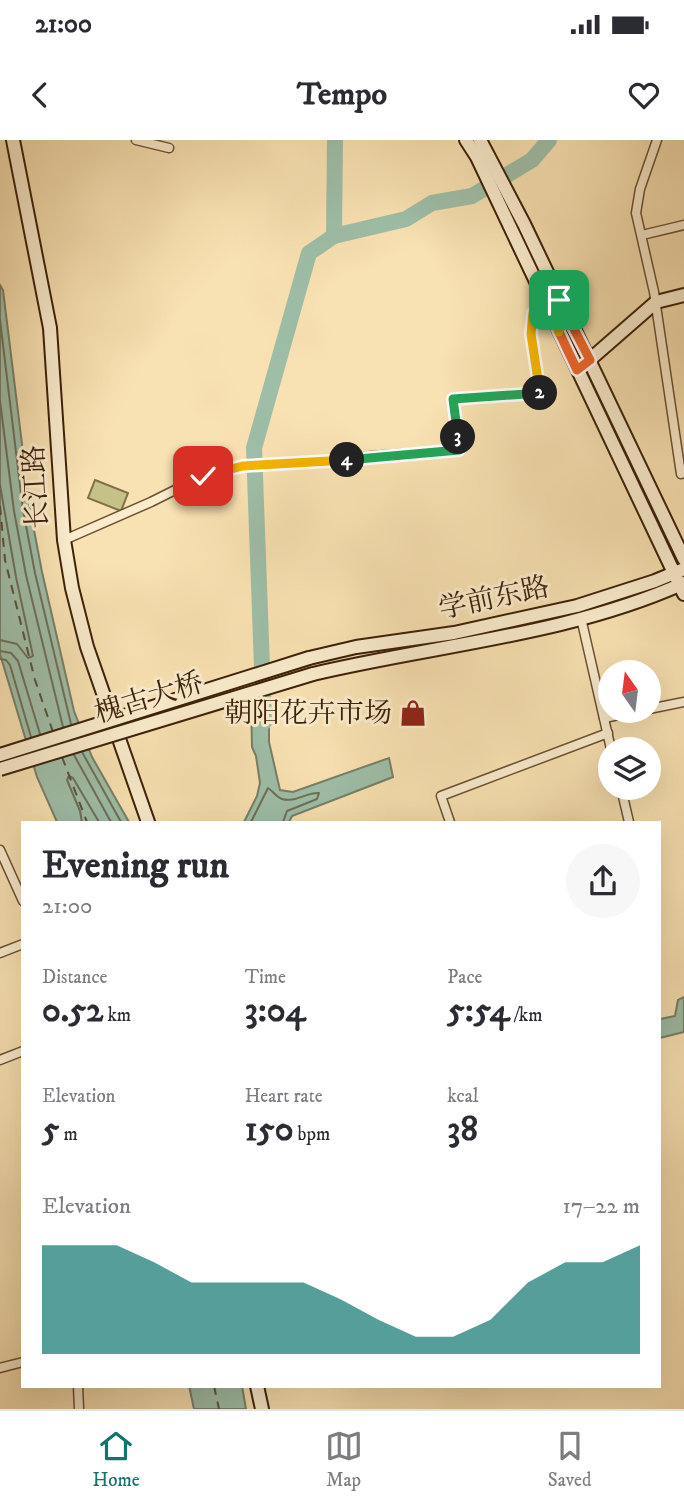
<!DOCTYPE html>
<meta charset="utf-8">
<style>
body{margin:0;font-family:"IM FELL DW Pica","Noto Serif SC",serif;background:#f7f7f7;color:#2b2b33;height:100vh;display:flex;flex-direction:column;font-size:26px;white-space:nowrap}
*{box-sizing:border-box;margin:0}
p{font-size:23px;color:#7c7c81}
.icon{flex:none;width:38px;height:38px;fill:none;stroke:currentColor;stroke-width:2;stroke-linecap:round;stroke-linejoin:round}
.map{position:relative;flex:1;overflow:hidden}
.panel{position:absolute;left:21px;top:681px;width:640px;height:567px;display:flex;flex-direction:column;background:#fff;border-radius:0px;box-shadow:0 7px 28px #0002}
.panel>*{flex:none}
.needle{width:46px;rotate:346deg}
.fabs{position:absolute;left:598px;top:520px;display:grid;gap:14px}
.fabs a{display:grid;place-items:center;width:63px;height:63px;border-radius:50%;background:#fff;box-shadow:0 7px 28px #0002;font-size:35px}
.pin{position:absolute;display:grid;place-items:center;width:60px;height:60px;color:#fff;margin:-30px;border-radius:14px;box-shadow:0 4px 10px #0006}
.km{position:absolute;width:35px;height:35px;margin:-18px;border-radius:50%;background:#222;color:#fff;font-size:19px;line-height:35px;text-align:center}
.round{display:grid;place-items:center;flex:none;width:74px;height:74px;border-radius:37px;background:#f7f7f7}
.summary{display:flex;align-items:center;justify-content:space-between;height:119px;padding:0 21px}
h1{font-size:38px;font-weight:700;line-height:52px}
.stats{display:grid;grid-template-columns:repeat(3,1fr);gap:10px;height:119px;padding:7px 21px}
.stats div{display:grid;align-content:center}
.stats b{font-size:35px;font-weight:700}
.stats small{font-size:19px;font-weight:400}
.stats p{font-size:19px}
.chart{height:196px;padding:14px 21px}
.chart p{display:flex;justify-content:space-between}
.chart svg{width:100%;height:126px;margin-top:7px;fill:#0f766e;opacity:.7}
.status{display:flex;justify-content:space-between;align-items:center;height:49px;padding:0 35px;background:#fff;direction:ltr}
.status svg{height:19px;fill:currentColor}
header{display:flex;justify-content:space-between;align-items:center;height:91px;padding:0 21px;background:#fff;font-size:32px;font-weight:700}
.menu{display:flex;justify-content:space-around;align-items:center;height:98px;border-top:2px solid #e1e1e2;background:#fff;font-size:19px;color:#7c7c81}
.menu a{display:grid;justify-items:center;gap:4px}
.menu .current{color:#0f766e}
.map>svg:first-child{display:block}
.green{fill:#c5c187;stroke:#807048;stroke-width:2}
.water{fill:#9ebea8;stroke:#777f68;stroke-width:2}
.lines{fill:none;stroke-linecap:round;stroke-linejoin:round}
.shore{stroke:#6d6f58;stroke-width:2}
.river{stroke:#9ebea8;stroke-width:16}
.ferry{stroke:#594f39;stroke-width:2;stroke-dasharray:9 7;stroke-linecap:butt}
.street-casing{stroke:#6b5033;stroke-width:11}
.secondary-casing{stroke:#3c2009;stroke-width:16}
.street{stroke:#faeccd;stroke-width:8}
.secondary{stroke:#faeccd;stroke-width:12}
.secondary-bridge-casing{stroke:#3c2009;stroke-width:16;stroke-linecap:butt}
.secondary-bridge{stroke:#faeccd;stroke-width:12}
.split-1-casing{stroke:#fff;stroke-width:14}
.split-2-casing{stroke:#fff;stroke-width:14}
.split-3-casing{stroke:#fff;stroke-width:14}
.split-4-casing{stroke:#fff;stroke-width:14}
.split-5-casing{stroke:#fff;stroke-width:14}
.split-1{stroke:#f0652b;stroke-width:9}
.split-2{stroke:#f5b400;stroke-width:9}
.split-3{stroke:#22a559;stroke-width:9}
.split-4{stroke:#22a559;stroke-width:9}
.split-5{stroke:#f5b400;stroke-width:9}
.labels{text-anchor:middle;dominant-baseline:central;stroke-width:6;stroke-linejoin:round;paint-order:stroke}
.street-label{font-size:28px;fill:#3c2009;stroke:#faeccd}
.poi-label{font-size:28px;fill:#3c2009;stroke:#faeccd;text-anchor:end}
</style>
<div class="status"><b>21:00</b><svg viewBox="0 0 49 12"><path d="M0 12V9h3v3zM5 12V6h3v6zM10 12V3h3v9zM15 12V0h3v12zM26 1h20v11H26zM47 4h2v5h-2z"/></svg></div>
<header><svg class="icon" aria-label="back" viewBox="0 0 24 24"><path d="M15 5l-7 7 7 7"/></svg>Tempo<svg class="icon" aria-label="heart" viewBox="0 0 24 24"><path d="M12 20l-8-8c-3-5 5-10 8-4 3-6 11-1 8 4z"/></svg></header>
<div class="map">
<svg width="684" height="1269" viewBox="0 0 684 1269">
<rect width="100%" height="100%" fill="#f8e1b2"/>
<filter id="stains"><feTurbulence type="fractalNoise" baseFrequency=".00286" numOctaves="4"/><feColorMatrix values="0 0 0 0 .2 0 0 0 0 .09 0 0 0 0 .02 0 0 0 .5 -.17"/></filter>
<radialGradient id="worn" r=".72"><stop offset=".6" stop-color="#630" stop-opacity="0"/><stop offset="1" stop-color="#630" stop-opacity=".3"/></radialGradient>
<!-- green -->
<path class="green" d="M95,340L128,353L121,371L88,358Z"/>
<!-- water -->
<g class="water">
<path d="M0,145L3,150L30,369L42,432L74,571L92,617L129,682H57L37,637L0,514Z"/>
<path d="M269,559V602L280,650L293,652L389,618L393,637L292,676L289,682H244L257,656L260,643L256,616L252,607L251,565Z"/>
<path d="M684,857V892L660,898V879L675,876L678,860Z"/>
<path d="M189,1246H242L246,1269H194Z"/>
</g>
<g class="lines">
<!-- shore -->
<g class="shore">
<path d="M0,180L23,370L35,433L71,584"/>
<path d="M0,261L14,371L26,435L63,587"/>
<path d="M0,345L16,437L33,516L28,518L17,504L0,500"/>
<path d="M0,511L11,513L18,521L40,594"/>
<path d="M0,519L6,520L10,525L31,597"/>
<path d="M82,612L121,682"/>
<path d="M74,615L111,682"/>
<path d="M82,682L80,671L67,640L69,636L73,638L99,682"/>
<path d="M251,682L268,648C273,651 276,657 282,659C295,663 307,652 319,653L317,659L287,671L283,682"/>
</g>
<!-- river -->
<g class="river">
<path d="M334,96L406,79L432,63L472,56L532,20L549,0"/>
<path d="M264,582L254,308L309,113L334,96L335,0"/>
</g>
<!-- ferry -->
<g class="ferry">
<path d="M0,366L5,420L35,540L53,592"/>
<path d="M62,617L87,682"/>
<path d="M214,1246L219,1269"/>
</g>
<defs>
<g id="street">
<path d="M136,0L169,8"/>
<path d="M657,0L640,49L636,73L654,152L681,334"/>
<path d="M642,95L684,85"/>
<path d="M64,400L151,362L203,336L243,326L332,322L372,316L459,310L453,259L540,253L532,195L533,173L547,166"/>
<path d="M581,478L611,609"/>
<path d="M649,569L684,562"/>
<path d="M604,578L644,570"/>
<path d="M621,648L629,682"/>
<path d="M450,682L441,656L608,593"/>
<path d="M0,710L23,761"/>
<path d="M0,813L23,804"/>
<path d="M0,920L23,911"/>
<path d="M0,1228L23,1222"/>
<path d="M78,1246L79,1269"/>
</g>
<g id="secondary">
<path d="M13,0L50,188L64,400L72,448L87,507L148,682"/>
<path d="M466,0L477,17L684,454"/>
<path d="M480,0L524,84L684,419"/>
<path d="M586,223L656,162L684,155"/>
<path d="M309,518L356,507L454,493L577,466L655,441L684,429"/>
<path d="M313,534C435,505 569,495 684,443"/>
<path d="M257,1246L262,1269"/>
</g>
</defs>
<!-- street casing -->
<use href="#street" class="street-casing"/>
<!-- secondary casing -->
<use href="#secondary" class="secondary-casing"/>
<!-- street -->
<use href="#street" class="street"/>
<!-- secondary -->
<use href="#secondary" class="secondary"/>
<defs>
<g id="secondary-bridge">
<path d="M0,615L309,518"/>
<path d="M0,629L313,534"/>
</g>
</defs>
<!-- secondary-bridge casing -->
<use href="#secondary-bridge" class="secondary-bridge-casing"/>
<!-- secondary-bridge -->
<use href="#secondary-bridge" class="secondary-bridge"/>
</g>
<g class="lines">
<defs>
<path id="split-1" d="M559,160L590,220L577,230L559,192"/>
<path id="split-2" d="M540,253L531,194L533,173L547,166L559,192"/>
<path id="split-3" d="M458,297L453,259L540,253"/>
<path id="split-4" d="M347,320L459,310L458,297"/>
<path id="split-5" d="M203,336L243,326L347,320"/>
</defs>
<!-- split-1 casing -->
<use href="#split-1" class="split-1-casing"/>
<!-- split-2 casing -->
<use href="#split-2" class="split-2-casing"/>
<!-- split-3 casing -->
<use href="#split-3" class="split-3-casing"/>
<!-- split-4 casing -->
<use href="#split-4" class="split-4-casing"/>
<!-- split-5 casing -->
<use href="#split-5" class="split-5-casing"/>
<!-- split-1 -->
<use href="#split-1" class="split-1"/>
<!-- split-2 -->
<use href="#split-2" class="split-2"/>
<!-- split-3 -->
<use href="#split-3" class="split-3"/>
<!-- split-4 -->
<use href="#split-4" class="split-4"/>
<!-- split-5 -->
<use href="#split-5" class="split-5"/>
</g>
<!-- icons -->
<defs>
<symbol id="shop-bare" viewBox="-9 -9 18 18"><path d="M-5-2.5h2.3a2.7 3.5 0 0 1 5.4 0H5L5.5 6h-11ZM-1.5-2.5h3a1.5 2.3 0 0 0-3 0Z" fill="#8f2418" stroke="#faeccd" stroke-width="2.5" paint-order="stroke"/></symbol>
</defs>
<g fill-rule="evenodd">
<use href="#shop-bare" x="394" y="554" width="38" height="38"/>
</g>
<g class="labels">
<!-- street labels -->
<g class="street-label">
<text transform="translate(36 347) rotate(-93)">长江路</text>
<text transform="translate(494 458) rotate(-12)">学前东路</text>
<text transform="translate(149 558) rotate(-17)">槐古大桥</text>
</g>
<!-- poi labels -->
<g class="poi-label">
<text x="392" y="573">朝阳花卉市场</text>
</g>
</g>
<rect width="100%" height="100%" filter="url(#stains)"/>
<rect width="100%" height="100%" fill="url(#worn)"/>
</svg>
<div class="fabs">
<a><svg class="needle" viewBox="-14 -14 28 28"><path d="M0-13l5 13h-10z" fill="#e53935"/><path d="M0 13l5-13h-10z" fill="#7c7c81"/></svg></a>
<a><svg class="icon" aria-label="layers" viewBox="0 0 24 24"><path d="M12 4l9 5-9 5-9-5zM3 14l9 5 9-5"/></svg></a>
</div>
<div class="pin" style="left:559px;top:160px;background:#1e9e55"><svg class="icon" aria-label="arrive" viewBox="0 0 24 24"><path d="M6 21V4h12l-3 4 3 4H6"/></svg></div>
<div class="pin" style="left:203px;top:336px;background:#d93025"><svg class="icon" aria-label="check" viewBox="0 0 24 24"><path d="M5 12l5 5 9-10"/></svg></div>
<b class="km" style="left:540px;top:253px">2</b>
<b class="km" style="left:458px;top:297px">3</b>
<b class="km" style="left:347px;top:320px">4</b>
<section class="panel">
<div class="summary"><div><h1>Evening run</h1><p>21:00</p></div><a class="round"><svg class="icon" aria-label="share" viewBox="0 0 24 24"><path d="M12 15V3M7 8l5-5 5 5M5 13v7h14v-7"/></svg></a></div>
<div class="stats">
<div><p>Distance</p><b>0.52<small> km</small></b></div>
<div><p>Time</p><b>3:04</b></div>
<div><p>Pace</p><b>5:54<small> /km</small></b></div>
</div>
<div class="stats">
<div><p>Elevation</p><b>5<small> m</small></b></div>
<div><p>Heart rate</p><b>150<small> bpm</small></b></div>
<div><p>kcal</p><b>38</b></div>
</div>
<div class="chart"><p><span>Elevation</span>17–22 m</p>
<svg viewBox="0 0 160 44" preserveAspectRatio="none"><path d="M0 44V6L10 6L20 6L30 12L40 19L50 19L60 19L70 19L80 25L90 32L100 38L110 38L120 32L130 19L140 12L150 12L160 6V44z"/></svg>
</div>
</section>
</div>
<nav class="menu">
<a class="current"><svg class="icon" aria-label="home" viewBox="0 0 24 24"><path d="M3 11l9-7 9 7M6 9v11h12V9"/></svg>Home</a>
<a><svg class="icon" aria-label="map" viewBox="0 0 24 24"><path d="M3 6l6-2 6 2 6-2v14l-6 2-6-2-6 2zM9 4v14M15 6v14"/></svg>Map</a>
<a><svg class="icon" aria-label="saved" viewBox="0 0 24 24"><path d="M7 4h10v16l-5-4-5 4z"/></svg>Saved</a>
</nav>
